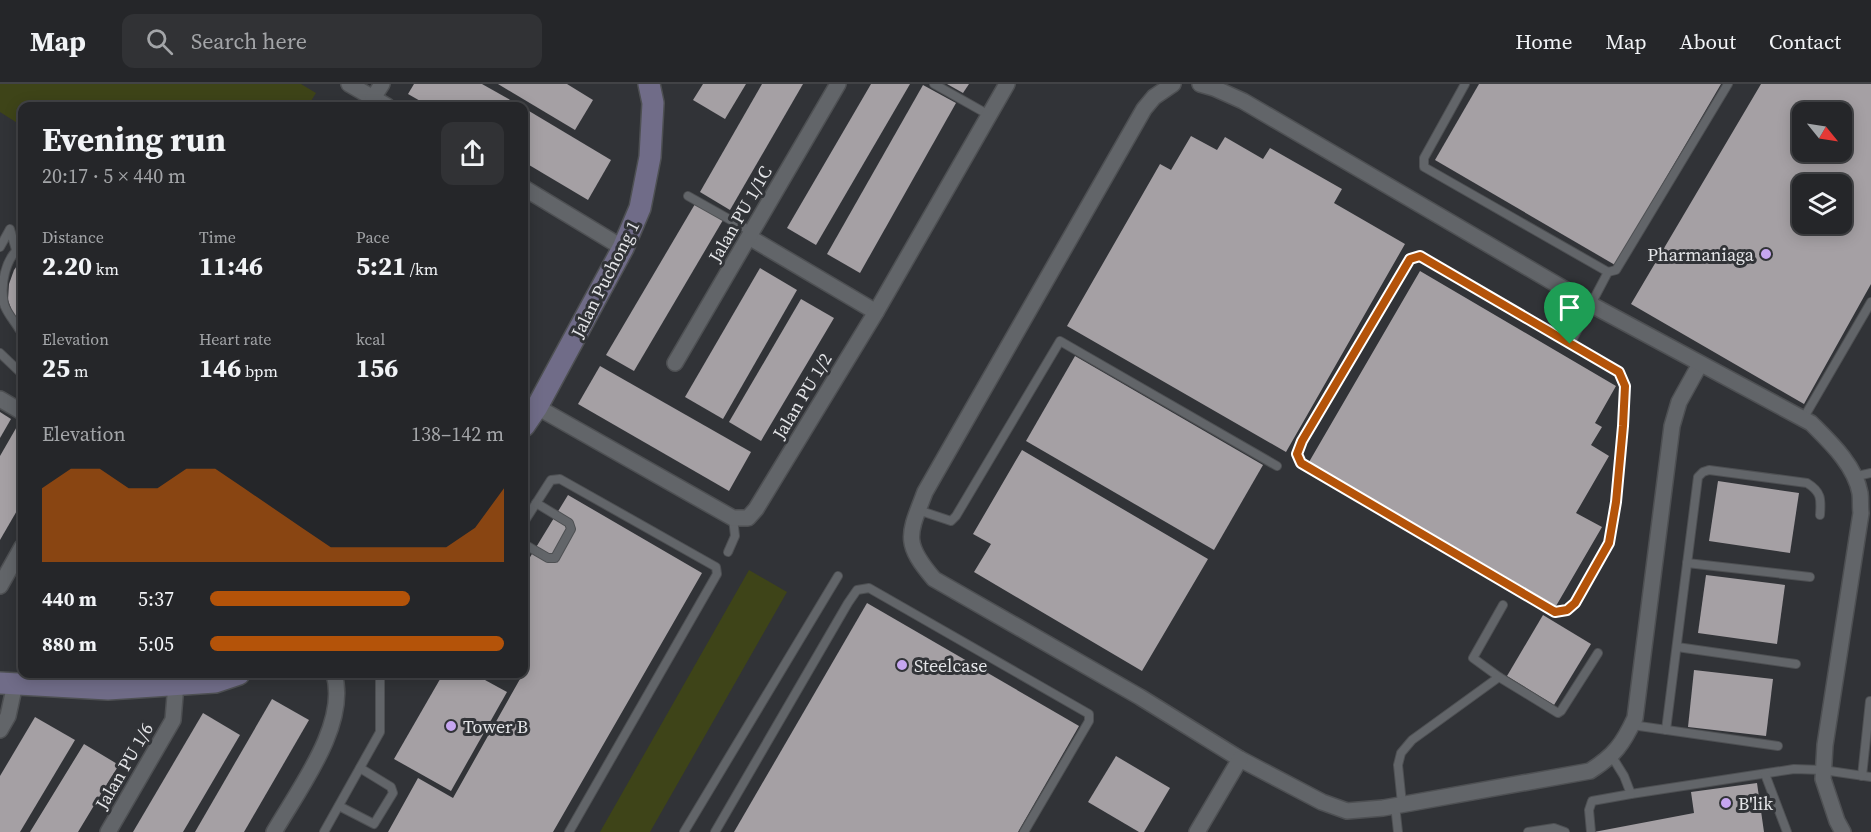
<!DOCTYPE html>
<meta charset="utf-8">
<style>
body{margin:0;font-family:"Source Serif 4",serif;background:#313235;color:#f1f3f6;height:100vh;display:flex;flex-direction:column;font-size:22px;white-space:nowrap}
*{box-sizing:border-box;margin:0}
p{font-size:20px;color:#a3a5a8}
.icon{flex:none;width:33px;height:33px;fill:none;stroke:currentColor;stroke-width:2;stroke-linecap:round;stroke-linejoin:round}
.map{position:relative;flex:1;overflow:hidden}
.panel{position:absolute;left:18px;top:18px;width:510px;height:576px;display:flex;flex-direction:column;background:#252629;border-radius:12px;box-shadow:0 3px 15px #0003,0 0 0 2px #424346}
.panel>*{flex:none}
.needle{width:39px;rotate:120deg}
.tools{position:absolute;left:1792px;top:18px;display:grid;gap:12px}
.tools a{display:grid;place-items:center;width:60px;height:60px;border-radius:12px;background:#252629;box-shadow:0 3px 15px #0003,0 0 0 2px #424346;font-size:30px}
.pin{position:absolute;display:grid;place-items:center;width:51px;height:51px;color:#fff;margin:-62px -26px;border-radius:50% 50% 50% 0;rotate:-45deg;box-shadow:0 0 6px #0007}
.pin .icon{rotate:45deg}
.round{display:grid;place-items:center;flex:none;width:63px;height:63px;border-radius:12px;background:#313235}
.head{display:flex;align-items:center;justify-content:space-between;height:102px;padding:0 24px}
h1{font-size:33px;font-weight:700;line-height:45px}
.figures{display:grid;grid-template-columns:repeat(3,1fr);gap:9px;height:102px;padding:6px 24px}
.figures div{display:grid;align-content:center}
.figures b{font-size:26px;font-weight:700}
.figures small{font-size:16px;font-weight:400}
.figures p{font-size:16px}
.chart{height:168px;padding:12px 24px}
.chart p{display:flex;justify-content:space-between}
.chart svg{width:100%;height:108px;margin-top:6px;fill:#b45309;opacity:.7}
ul{padding:0 24px;list-style:none;font-size:20px}
li{display:grid;grid-template-columns:96px 72px 1fr;align-items:center;height:45px}
li i{height:15px;border-radius:8px;background:#b45309}
header{display:flex;align-items:center;gap:36px;box-sizing:border-box;height:84px;padding:0 30px;background:#252629;border-bottom:2px solid #424346}
header strong{font-size:28px}
nav{display:flex;gap:33px;margin-inline-start:auto;font-size:21px}
.search{width:420px;height:54px;background:#313235;display:flex;align-items:center;gap:15px;box-sizing:border-box;padding:0 21px;border-radius:12px;color:#a3a5a8;font-size:22px}
.map>svg:first-child{display:block}
.green{fill:#3e4418}
.building{fill:#a5a0a4;fill-rule:evenodd}
.lines{fill:none;stroke-linecap:round;stroke-linejoin:round}
.lane-casing{stroke:#4e5053;stroke-width:10}
.street-casing{stroke:#4e5053;stroke-width:18}
.secondary-casing{stroke:#4e5053;stroke-width:24}
.lane{stroke:#626569;stroke-width:8}
.street{stroke:#626569;stroke-width:15}
.secondary{stroke:#706c88;stroke-width:21}
.route-casing{stroke:#fff;stroke-width:12}
.route{stroke:#b45309;stroke-width:8}
.poi-dot{fill:#c6a6f0;stroke:#313337;stroke-width:2}
.labels{text-anchor:middle;dominant-baseline:central;stroke-width:6;stroke-linejoin:round;paint-order:stroke}
.street-label{font-size:18px;fill:#e4e5e8;stroke:#313337}
.poi-label{font-size:18px;fill:#e4e5e8;stroke:#313337;text-anchor:start}
</style>
<header>
<strong>Map</strong>
<div class="search"><svg class="icon" aria-label="search" viewBox="0 0 24 24"><circle cx="10" cy="10" r="6"/><path d="M15 15l6 6"/></svg>Search here</div>
<nav><a>Home</a><a>Map</a><a>About</a><a>Contact</a></nav>
</header>
<div class="map">
<svg width="1871" height="748" viewBox="0 0 1871 748">
<rect width="100%" height="100%" fill="#313337"/>
<!-- green -->
<g class="green">
<path d="M0,0H301L316,9L308,22H22V42L0,28Z"/>
<path d="M749,486L787,508L650,748H600Z"/>
</g>
<!-- building -->
<g class="building">
<path d="M414,0H482L521,22H429L408,10Z"/>
<path d="M498,0H567L593,16L575,46Z"/>
<path d="M703,0H746L725,35L693,16Z"/>
<path d="M762,0H803L730,126L700,108Z"/>
<path d="M871,0H910L816,161L787,144Z"/>
<path d="M947,0H969L963,9Z"/>
<path d="M1479,0H1721L1615,181L1435,76Z"/>
<path d="M1761,0H1871V200L1804,320L1631,220ZM1803,28H1842V68H1803ZM1803,100H1842V140H1803Z"/>
<path d="M923,1L956,19L860,189L827,170Z"/>
<path d="M524,24L611,76L588,116L524,78Z"/>
<path d="M1191,52L1217,66L1225,53L1263,75L1270,64L1342,105L1334,119L1405,160L1286,368L1067,242L1160,80L1171,86Z"/>
<path d="M695,120L723,136L634,287L606,271Z"/>
<path d="M22,175V243L13,230L8,216L9,200L14,186Z"/>
<path d="M760,184L797,206L723,335L685,313Z"/>
<path d="M1420,187L1616,302L1595,339L1602,343L1591,361L1609,372L1576,429L1602,443L1556,522L1309,378Z"/>
<path d="M801,215L834,234L761,357L729,338Z"/>
<path d="M1075,272L1263,381L1214,466L1026,357Z"/>
<path d="M600,282L751,368L729,407L578,320Z"/>
<path d="M0,328L11,335L0,354Z"/>
<path d="M19,339L22,341V418L0,456V372Z"/>
<path d="M1022,366L1208,475L1142,587L974,488L991,460L973,450Z"/>
<path d="M1718,397L1799,409L1790,469L1709,457Z"/>
<path d="M568,411L702,489L553,748H388L418,694L453,714L520,595L511,590H524V483Z"/>
<path d="M1706,491L1785,501L1777,560L1698,549Z"/>
<path d="M867,519L1079,642L1018,748H734Z"/>
<path d="M1543,531L1591,560L1554,621L1507,592Z"/>
<path d="M1694,586L1773,595L1766,652L1688,643Z"/>
<path d="M443,590H474L507,608L451,707L394,675Z"/>
<path d="M272,615L309,636L244,748H195Z"/>
<path d="M203,629L240,651L183,748H133Z"/>
<path d="M35,633L75,656L20,748H0V692Z"/>
<path d="M84,660L119,681L110,695L78,748H30Z"/>
<path d="M1116,672L1170,704L1144,748H1139L1088,718Z"/>
<path d="M1757,699L1764,748H1594L1694,729L1691,708Z"/>
</g>
<g class="lines">
<defs>
<g id="lane">
<path d="M934,0L989,31"/>
<path d="M1465,0L1424,74V83L1608,188"/>
<path d="M688,112L752,148"/>
<path d="M22,162C5,173 0,201 4,220C6,228 15,238 19,245L22,247"/>
<path d="M0,163L10,145L16,166"/>
<path d="M1420,172L1619,288L1625,302L1623,342L1616,419L1609,459L1575,519L1567,526L1555,528L1301,379L1297,370L1302,357L1410,175Z"/>
<path d="M1570,260L1608,188L1616,186L1728,0"/>
<path d="M0,269L22,290"/>
<path d="M1803,335L1871,218"/>
<path d="M1853,393L1871,389"/>
<path d="M918,426L951,437L956,432L1060,257L1277,382"/>
<path d="M524,438L551,396L560,395L716,483L717,490L569,748"/>
<path d="M524,460L548,474H555L571,445L569,439L536,419"/>
<path d="M728,468L735,452L733,434"/>
<path d="M1687,479L1810,493"/>
<path d="M1503,521L1473,574L1499,593L1558,629L1561,627L1598,569"/>
<path d="M1677,563L1796,580"/>
<path d="M1632,641L1778,662"/>
<path d="M1666,646L1698,393L1703,388L1709,386L1807,399C1822,408 1821,416 1820,431"/>
<path d="M1611,671L1624,692L1631,710L1794,685L1823,686L1871,693"/>
<path d="M1765,690L1787,748"/>
<path d="M1862,692L1870,617"/>
<path d="M1402,720L1398,681L1401,669L1412,656L1499,593"/>
<path d="M1395,721L1398,748"/>
<path d="M339,722L374,740L393,709L391,703L360,684"/>
<path d="M324,748L380,648V590"/>
<path d="M684,748L838,492"/>
<path d="M715,748L848,519L857,506L869,504L1089,630V637L1024,748"/>
<path d="M1528,748L1554,744L1565,748"/>
<path d="M1591,748L1589,726L1592,717L1631,710"/>
</g>
<g id="street">
<path d="M349,0L387,22"/>
<path d="M1173,0L1154,13L1144,25L925,408C909,450 902,458 934,495L1140,613L1240,675L1322,718L1347,727L1383,724L1590,687C1614,672 1623,660 1635,634L1672,342L1679,318L1700,280"/>
<path d="M1200,0L1214,4L1243,17L1590,220L1811,339C1830,358 1855,381 1860,409C1861,416 1860,423 1861,429L1825,661L1823,695L1837,737L1843,748"/>
<path d="M373,14L382,0"/>
<path d="M524,104L623,164"/>
<path d="M749,153L876,228"/>
<path d="M675,279L838,0"/>
<path d="M0,315L22,328"/>
<path d="M537,323L733,434H748L756,425L876,228L1007,0"/>
<path d="M0,502L22,463"/>
<path d="M0,646L8,632L15,600"/>
<path d="M108,748L173,636L176,600"/>
<path d="M274,748C298,706 349,640 334,590"/>
<path d="M1197,748L1240,675"/>
</g>
<g id="secondary">
<path d="M524,342L537,323L623,164L640,124L650,73L653,19L649,0"/>
<path d="M0,599L108,605L215,598L239,590"/>
</g>
</defs>
<!-- lane casing -->
<use href="#lane" class="lane-casing"/>
<!-- street casing -->
<use href="#street" class="street-casing"/>
<!-- secondary casing -->
<use href="#secondary" class="secondary-casing"/>
<!-- lane -->
<use href="#lane" class="lane"/>
<!-- street -->
<use href="#street" class="street"/>
<!-- secondary -->
<use href="#secondary" class="secondary"/>
</g>
<g class="lines">
<defs>
<path id="route" d="M1420,172L1619,288L1625,302L1623,342L1616,418L1609,459L1575,519L1567,526L1555,528L1301,379L1297,370L1302,357L1410,175Z"/>
</defs>
<!-- route casing -->
<use href="#route" class="route-casing"/>
<!-- route -->
<use href="#route" class="route"/>
</g>
<!-- markers -->
<g class="poi-dot">
<circle cx="1766" cy="170" r="6"/>
<circle cx="902" cy="581" r="6"/>
<circle cx="451" cy="642" r="6"/>
<circle cx="1726" cy="719" r="6"/>
</g>
<g class="labels">
<!-- street labels -->
<g class="street-label">
<text transform="translate(740 130) rotate(-60)">Jalan PU 1/1C</text>
<text transform="translate(605 195) rotate(-63)">Jalan Puchong 1</text>
<text transform="translate(802 312) rotate(-59)">Jalan PU 1/2</text>
<text transform="translate(124 682) rotate(-60)">Jalan PU 1/6</text>
</g>
<!-- poi labels -->
<g class="poi-label">
<text x="1754" y="170" text-anchor="end">Pharmaniaga</text>
<text x="914" y="581">Steelcase</text>
<text x="463" y="642">Tower B</text>
<text x="1738" y="719">B'lik</text>
</g>
</g>
</svg>
<div class="tools">
<a><svg class="needle" viewBox="-14 -14 28 28"><path d="M0-13l5 13h-10z" fill="#e53935"/><path d="M0 13l5-13h-10z" fill="#a3a5a8"/></svg></a>
<a><svg class="icon" aria-label="layers" viewBox="0 0 24 24"><path d="M12 4l9 5-9 5-9-5zM3 14l9 5 9-5"/></svg></a>
</div>
<div class="pin" style="left:1570px;top:260px;background:#1e9e55"><svg class="icon" aria-label="arrive" viewBox="0 0 24 24"><path d="M6 21V4h12l-3 4 3 4H6"/></svg></div>
<section class="panel">
<div class="head"><div><h1>Evening run</h1><p>20:17 · 5 × 440 m</p></div><a class="round"><svg class="icon" aria-label="share" viewBox="0 0 24 24"><path d="M12 15V3M7 8l5-5 5 5M5 13v7h14v-7"/></svg></a></div>
<div class="figures">
<div><p>Distance</p><b>2.20<small> km</small></b></div>
<div><p>Time</p><b>11:46</b></div>
<div><p>Pace</p><b>5:21<small> /km</small></b></div>
</div>
<div class="figures">
<div><p>Elevation</p><b>25<small> m</small></b></div>
<div><p>Heart rate</p><b>146<small> bpm</small></b></div>
<div><p>kcal</p><b>156</b></div>
</div>
<div class="chart"><p><span>Elevation</span>138–142 m</p>
<svg viewBox="0 0 160 44" preserveAspectRatio="none"><path d="M0 44V14L10 6L20 6L30 14L40 14L50 6L60 6L70 14L80 22L90 30L100 38L110 38L120 38L130 38L140 38L150 30L160 14V44z"/></svg>
</div>
<ul>
<li><b>440 m</b>5:37<i style="width:68%"></i></li>
<li><b>880 m</b>5:05<i style="width:100%"></i></li>
</ul>
</section>
</div>
